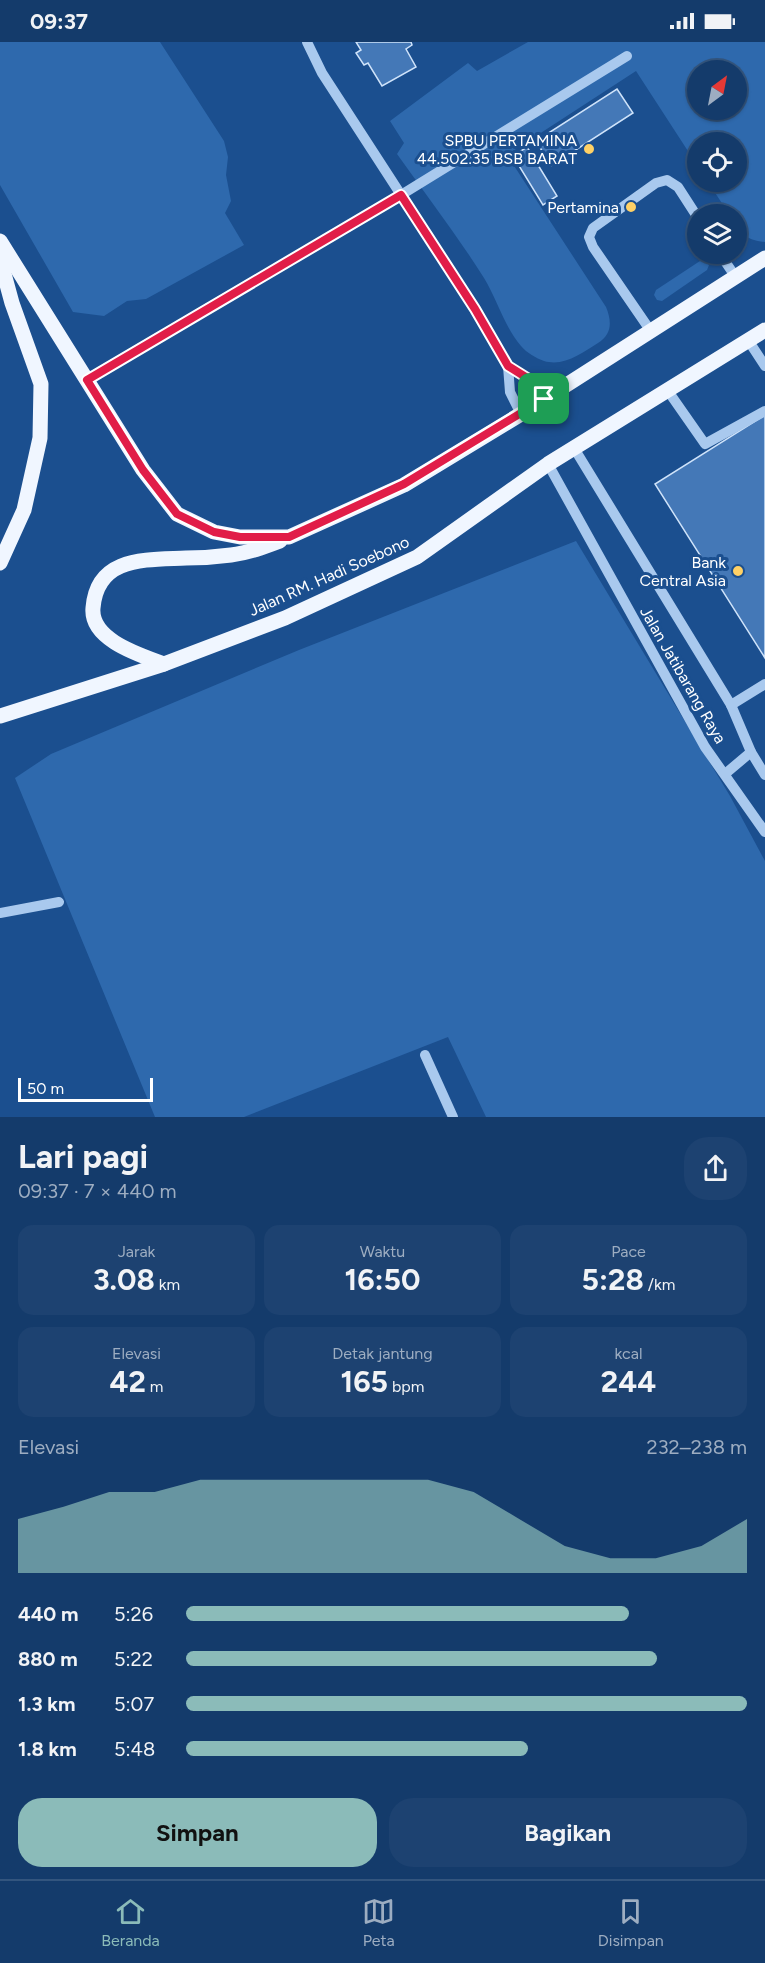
<!DOCTYPE html>
<html lang="id">
<meta charset="utf-8">
<style>
body{margin:0;font-family:Figtree,sans-serif;background:#1d4271;color:#f1f3f6;height:100vh;display:flex;flex-direction:column;font-size:22px;white-space:nowrap}
*{box-sizing:border-box;margin:0}
p{font-size:20px;color:#9dadc1}
.icon{flex:none;width:33px;height:33px;fill:none;stroke:currentColor;stroke-width:2;stroke-linecap:round;stroke-linejoin:round}
.map{position:relative;height:1075px;overflow:hidden}
.drawer{display:flex;flex-direction:column;background:#143b6b;flex:1}
.drawer>*{flex:none}
.needle{width:39px;rotate:32deg}
.fabs{position:absolute;left:687px;top:18px;display:grid;gap:12px}
.fabs a{display:grid;place-items:center;width:60px;height:60px;border-radius:50%;background:#143b6b;box-shadow:0 2px 4px #0004,0 0 0 2px #33557e;font-size:30px}
.scale{position:absolute;left:18px;bottom:15px;width:135px;box-sizing:border-box;padding-left:6px;border:3px solid #fff;border-top:0;font-size:16px;line-height:21px;white-space:nowrap;color:#fff;-webkit-text-stroke:4px #1b4f8f;paint-order:stroke}
.pin{position:absolute;display:grid;place-items:center;width:51px;height:51px;color:#fff;margin:-26px;border-radius:12px;box-shadow:0 3px 9px #0006}
.round{display:grid;place-items:center;flex:none;width:63px;height:63px;border-radius:24px;background:#1d4271}
.head{display:flex;align-items:center;justify-content:space-between;height:102px;padding:0 18px}
h1{font-size:33px;font-weight:700;line-height:45px}
.metrics{display:grid;grid-template-columns:repeat(3,1fr);gap:9px;height:102px;padding:6px 18px}
.metrics div{display:grid;align-content:center;border-radius:15px;background:#1d4271;text-align:center}
.metrics b{font-size:30px;font-weight:700}
.metrics small{font-size:16px;font-weight:400}
.metrics p{font-size:16px}
.chart{height:168px;padding:12px 18px}
.chart p{display:flex;justify-content:space-between}
.chart svg{width:100%;height:108px;margin-top:6px;fill:#8bbbb9;opacity:.7}
.button{display:flex;gap:12px;margin-top:auto;padding:12px 18px}
.button a{flex:1;height:69px;border-radius:24px;background:#8bbbb9;color:#111;font-size:24px;font-weight:700;line-height:69px;text-align:center}
.button a+a{background:#1d4271;color:#f1f3f6}
ul{padding:0 18px;list-style:none;font-size:20px}
li{display:grid;grid-template-columns:96px 72px 1fr;align-items:center;height:45px}
li i{height:15px;border-radius:8px;background:#8bbbb9}
.status{display:flex;justify-content:space-between;align-items:center;height:42px;padding:0 30px;background:#143b6b;direction:ltr}
.status svg{height:16px;fill:currentColor}
.menu{display:flex;justify-content:space-around;align-items:center;height:84px;border-top:2px solid #33557e;background:#143b6b;font-size:16px;color:#9dadc1}
.menu a{display:grid;justify-items:center;gap:3px}
.menu .selected{color:#8bbbb9}
.map>svg:first-child{display:block}
.green{fill:#2e69ad;fill-rule:evenodd}
.building{fill:#4478b7;stroke:#cfe3fa;stroke-width:1.5}
.lines{fill:none;stroke-linecap:round;stroke-linejoin:round}
.minor{stroke:#a9c9ee;stroke-width:10}
.major{stroke:#f0f6ff;stroke-width:15}
.route-casing{stroke:#fff;stroke-width:12}
.route{stroke:#e11d48;stroke-width:8}
.poi-dot{fill:#ffd166;stroke:#1b4f8f;stroke-width:2}
.labels{text-anchor:middle;dominant-baseline:central;stroke-width:6;stroke-linejoin:round;paint-order:stroke}
.poi-label{font-size:16px;fill:#fff;stroke:#1b4f8f;text-anchor:end}
.street-label{font-size:16px;fill:#fff;stroke:#1b4f8f}
</style>
<div class="status"><b>09:37</b><svg viewBox="0 0 49 12"><path d="M0 12V9h3v3zM5 12V6h3v6zM10 12V3h3v9zM15 12V0h3v12zM26 1h20v11H26zM47 4h2v5h-2z"/></svg></div>
<div class="map">
<svg width="765" height="1075" viewBox="0 0 765 1075">
<rect width="100%" height="100%" fill="#1b4f8f"/>
<!-- green -->
<g class="green">
<path d="M0,0H160L224,99L228,115L226,133L231,159L225,171L244,203L146,257L127,259L104,274L73,270L0,143Z"/>
<path d="M528,0H765V200C747,198 737,192 736,172H729L708,140H736V100H698L697,123L636,29L507,113L606,265C612,280 612,292 598,301C582,311 564,325 544,319C536,316 527,311 521,304C505,286 497,257 484,236C457,193 426,153 397,112L404,101L390,79L468,21L477,29ZM698,28H736V68H698Z"/>
<path d="M700,219H705L709,223L707,228L662,259L657,258L654,253L656,248Z"/>
<path d="M576,499L730,754L765,819V1075H486L448,995L244,1075H155L15,736L51,712L299,608Z"/>
</g>
<!-- building -->
<g class="building">
<path d="M356,0H411L412,3L406,7L416,25L382,44L368,21L364,23L356,11L361,8Z"/>
<path d="M617,47L633,71L551,124L536,99Z"/>
<path d="M527,105L557,154L543,163L513,114Z"/>
<path d="M765,373V616L655,442Z"/>
</g>
<g class="lines">
<!-- minor -->
<g class="minor">
<path d="M307,0L322,31L475,267L508,324L510,350L521,372"/>
<path d="M720,212L735,234"/>
<path d="M650,288L593,205L589,195L593,186L656,141L667,138L678,145L698,176"/>
<path d="M748,298L765,324"/>
<path d="M508,324L532,339L544,357"/>
<path d="M86,338L401,153L627,14"/>
<path d="M668,349L705,402L765,369"/>
<path d="M574,406L731,663L751,710L765,733"/>
<path d="M548,422L705,705L765,790"/>
<path d="M731,663L765,642"/>
<path d="M725,732L751,710"/>
<path d="M0,871L59,860"/>
<path d="M425,1013L453,1075"/>
</g>
<!-- major -->
<g class="major">
<path d="M0,199L143,428L177,472L214,490L240,495H289L404,443L521,372L765,216"/>
<path d="M0,217L12,261L41,342L40,396L24,468L0,521"/>
<path d="M164,622C140,613 90,598 93,566C97,514 146,518 186,516C201,516 216,515 231,513C248,511 264,505 280,499"/>
<path d="M0,674L164,622L285,576L417,515L548,422L765,288"/>
</g>
</g>
<g class="lines">
<defs>
<path id="route" d="M401,153L475,267L508,324L532,339L544,357L404,442L289,495H240L214,490L177,472L143,428L87,338Z"/>
</defs>
<!-- route casing -->
<use href="#route" class="route-casing"/>
<!-- route -->
<use href="#route" class="route"/>
</g>
<!-- markers -->
<g class="poi-dot">
<circle cx="589" cy="107" r="6"/>
<circle cx="631" cy="165" r="6"/>
<circle cx="738" cy="529" r="6"/>
</g>
<g class="labels">
<!-- poi labels -->
<g class="poi-label">
<text x="577" y="98">SPBU PERTAMINA<tspan x="577" dy="18">44.502.35 BSB BARAT</tspan></text>
<text x="619" y="165">Pertamina</text>
<text x="726" y="520">Bank<tspan x="726" dy="18">Central Asia</tspan></text>
</g>
<!-- street labels -->
<g class="street-label">
<text transform="translate(329 534) rotate(-24)">Jalan RM. Hadi Soebono</text>
<text transform="translate(683 633) rotate(60)">Jalan Jatibarang Raya</text>
</g>
</g>
</svg>
<div class="fabs">
<a><svg class="needle" viewBox="-14 -14 28 28"><path d="M0-13l5 13h-10z" fill="#e53935"/><path d="M0 13l5-13h-10z" fill="#9dadc1"/></svg></a>
<a><svg class="icon" aria-label="locate" viewBox="0 0 24 24"><circle cx="12" cy="12" r="6"/><path d="M12 2v4M12 18v4M2 12h4M18 12h4"/></svg></a>
<a><svg class="icon" aria-label="layers" viewBox="0 0 24 24"><path d="M12 4l9 5-9 5-9-5zM3 14l9 5 9-5"/></svg></a>
</div>
<div class="scale">50 m</div>
<div class="pin" style="left:544px;top:357px;background:#1e9e55"><svg class="icon" aria-label="arrive" viewBox="0 0 24 24"><path d="M6 21V4h12l-3 4 3 4H6"/></svg></div>
</div>
<section class="drawer">
<div class="head"><div><h1>Lari pagi</h1><p>09:37 · 7 × 440 m</p></div><a class="round"><svg class="icon" aria-label="share" viewBox="0 0 24 24"><path d="M12 15V3M7 8l5-5 5 5M5 13v7h14v-7"/></svg></a></div>
<div class="metrics">
<div><p>Jarak</p><b>3.08<small> km</small></b></div>
<div><p>Waktu</p><b>16:50</b></div>
<div><p>Pace</p><b>5:28<small> /km</small></b></div>
</div>
<div class="metrics">
<div><p>Elevasi</p><b>42<small> m</small></b></div>
<div><p>Detak jantung</p><b>165<small> bpm</small></b></div>
<div><p>kcal</p><b>244</b></div>
</div>
<div class="chart"><p><span>Elevasi</span>232–238 m</p>
<svg viewBox="0 0 160 44" preserveAspectRatio="none"><path d="M0 44V22L10 17L20 11L30 11L40 6L50 6L60 6L70 6L80 6L90 6L100 11L110 22L120 33L130 38L140 38L150 33L160 22V44z"/></svg>
</div>
<ul>
<li><b>440 m</b>5:26<i style="width:79%"></i></li>
<li><b>880 m</b>5:22<i style="width:84%"></i></li>
<li><b>1.3 km</b>5:07<i style="width:100%"></i></li>
<li><b>1.8 km</b>5:48<i style="width:61%"></i></li>
</ul>
<div class="button"><a>Simpan</a><a>Bagikan</a></div>
</section>
<nav class="menu">
<a class="selected"><svg class="icon" aria-label="home" viewBox="0 0 24 24"><path d="M3 11l9-7 9 7M6 9v11h12V9"/></svg>Beranda</a>
<a><svg class="icon" aria-label="map" viewBox="0 0 24 24"><path d="M3 6l6-2 6 2 6-2v14l-6 2-6-2-6 2zM9 4v14M15 6v14"/></svg>Peta</a>
<a><svg class="icon" aria-label="saved" viewBox="0 0 24 24"><path d="M7 4h10v16l-5-4-5 4z"/></svg>Disimpan</a>
</nav>
